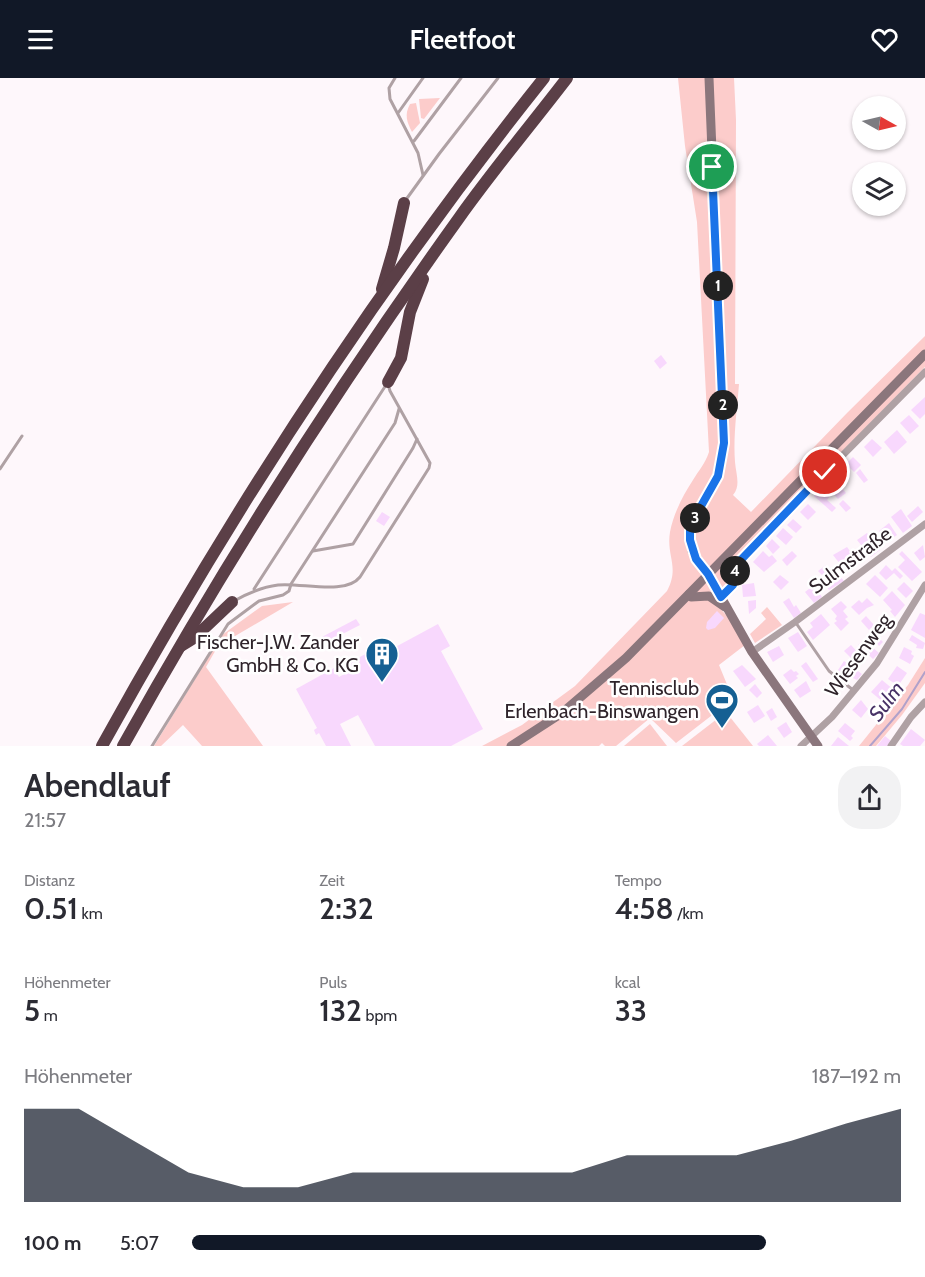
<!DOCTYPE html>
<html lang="de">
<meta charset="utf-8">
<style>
body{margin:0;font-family:Cabin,sans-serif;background:#f2f2f3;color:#2b2b33;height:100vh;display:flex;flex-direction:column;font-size:22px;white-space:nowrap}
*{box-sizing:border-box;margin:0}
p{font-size:20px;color:#7c7c81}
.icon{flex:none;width:33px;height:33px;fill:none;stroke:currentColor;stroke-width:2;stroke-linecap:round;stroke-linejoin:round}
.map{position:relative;height:668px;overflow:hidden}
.sheet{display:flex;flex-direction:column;background:#fff;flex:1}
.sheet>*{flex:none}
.needle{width:39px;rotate:98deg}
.controls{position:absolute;left:852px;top:18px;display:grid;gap:12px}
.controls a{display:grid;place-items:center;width:54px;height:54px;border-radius:50%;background:#fff;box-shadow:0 2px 4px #0004;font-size:30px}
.pin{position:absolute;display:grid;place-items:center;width:51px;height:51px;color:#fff;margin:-26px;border:3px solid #fff;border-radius:50%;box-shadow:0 2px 6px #0007}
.km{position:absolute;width:30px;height:30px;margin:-15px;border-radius:50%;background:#222;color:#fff;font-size:16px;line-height:30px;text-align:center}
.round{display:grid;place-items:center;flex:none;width:63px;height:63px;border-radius:24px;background:#f2f2f3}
.head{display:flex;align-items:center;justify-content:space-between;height:102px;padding:0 24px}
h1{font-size:33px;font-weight:600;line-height:45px}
.stats{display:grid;grid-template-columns:repeat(3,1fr);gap:9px;height:102px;padding:6px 24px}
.stats div{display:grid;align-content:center}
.stats b{font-size:30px;font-weight:600}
.stats small{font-size:16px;font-weight:400}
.stats p{font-size:16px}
.chart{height:168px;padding:12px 24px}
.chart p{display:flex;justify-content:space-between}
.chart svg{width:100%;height:108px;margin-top:6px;fill:#111827;opacity:.7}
ul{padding:0 24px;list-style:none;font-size:20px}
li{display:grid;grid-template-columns:96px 72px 1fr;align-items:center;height:45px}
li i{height:15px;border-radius:8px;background:#111827}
header{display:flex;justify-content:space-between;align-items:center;height:78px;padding:0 24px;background:#111827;color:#fff;font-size:27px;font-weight:600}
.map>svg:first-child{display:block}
.green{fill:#fccccb}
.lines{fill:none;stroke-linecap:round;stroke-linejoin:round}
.stream{stroke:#b0a1ca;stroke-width:2}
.building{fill:#f8d8fd}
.lane{stroke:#afa1a4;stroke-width:3}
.street{stroke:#afa1a4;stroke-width:7}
.secondary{stroke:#8b767c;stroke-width:9}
.highway{stroke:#5b3f47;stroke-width:12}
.route-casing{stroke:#fff;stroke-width:12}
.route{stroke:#1a73e8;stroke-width:8}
.labels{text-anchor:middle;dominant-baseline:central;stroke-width:5;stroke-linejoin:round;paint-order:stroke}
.street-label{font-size:20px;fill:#2f242b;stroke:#fff}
.poi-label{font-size:20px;fill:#2f242b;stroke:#fff;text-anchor:end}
.water-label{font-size:21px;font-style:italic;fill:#483266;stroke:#fff}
</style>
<header><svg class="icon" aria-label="menu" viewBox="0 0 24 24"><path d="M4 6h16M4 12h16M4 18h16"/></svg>Fleetfoot<svg class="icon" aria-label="heart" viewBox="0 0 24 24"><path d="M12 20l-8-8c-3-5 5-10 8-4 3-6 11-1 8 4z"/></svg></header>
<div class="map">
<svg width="925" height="668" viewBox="0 0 925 668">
<rect width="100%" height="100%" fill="#fef7fb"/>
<!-- green -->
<g class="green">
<path d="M678,0H734L736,42L735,306H739C737,332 733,359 735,384C736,396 741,408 733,417L751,434L848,334L925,258V289L736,482L732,487L731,503L712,522L729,540L745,567L719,587L733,621L676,665L650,640L616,668H605L602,665L599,668H482L522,647L575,608L667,513C680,489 666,478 670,454C673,437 683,417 693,402C699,392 705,386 709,374L697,144L685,68Z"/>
<path d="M440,20L424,41L421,40L419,21Z"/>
<path d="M416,25L420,45L412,54C407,44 404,37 410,26Z"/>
<path d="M293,524L218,568L206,589L263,668H202L183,647L161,668H154L222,557L262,528Z"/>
<path d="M767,529L782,547L755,565L750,556L766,541L761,535Z"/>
<path d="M925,580V605L902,637L876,668H859L908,607Z"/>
<path d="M726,634L753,668H682Z"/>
<path d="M650,646L667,668H624Z"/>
</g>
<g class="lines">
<!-- stream -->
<path class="stream" d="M870,668L902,631L925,594"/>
</g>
<!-- building -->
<g class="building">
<path d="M661,277L667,285L660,291L654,283Z"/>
<path d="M925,319V336L920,341L911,332Z"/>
<path d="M909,337L919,348L910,356L900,345Z"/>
<path d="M897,352L907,364L894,376L884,364Z"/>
<path d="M872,361L882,370L873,379L864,369Z"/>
<path d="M853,379L861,387L854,394L846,386Z"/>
<path d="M860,391L868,402L864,405L856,395Z"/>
<path d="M834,401L846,415L838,421L826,408Z"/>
<path d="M822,410L830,418L827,422L836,430L832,434L814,418Z"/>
<path d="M843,422L851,430L846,434L839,426Z"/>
<path d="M808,426L816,434L808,442L800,434Z"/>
<path d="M918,428L923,434L912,444L907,438Z"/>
<path d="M901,431L912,448L903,455L891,439Z"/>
<path d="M382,434L390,439L384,448L376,443Z"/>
<path d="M793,441L802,449L796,455L787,447Z"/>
<path d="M889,445L897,457L887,464L879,453Z"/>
<path d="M783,450L793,459L786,467L776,458Z"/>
<path d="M867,455L880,472L871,479L857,462Z"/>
<path d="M772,461L780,469L773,476L766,468Z"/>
<path d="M923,467L925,479L920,483L914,475Z"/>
<path d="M847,469L853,477L840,486L833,477Z"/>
<path d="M763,473L769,479L772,477L777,483L764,494L753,484Z"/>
<path d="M792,473L797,478L787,488L782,482Z"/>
<path d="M902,473L922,494L912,503L898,489L905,482L899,476Z"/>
<path d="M826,487L831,494L827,498L830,502L838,496L844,503L829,512L820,500L823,498L818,493Z"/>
<path d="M886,487L892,493L895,490L903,498L900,501L894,495L886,502L879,495Z"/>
<path d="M780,497L789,504L781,512L773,504Z"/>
<path d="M875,497L888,510L880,519L866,506Z"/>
<path d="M818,500L824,508L819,512L813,503Z"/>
<path d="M904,504L913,513L906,520L897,511Z"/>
<path d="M754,505L756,518L743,519L742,507Z"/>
<path d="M814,507L822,519L814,525L805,514Z"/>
<path d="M892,513L905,527L895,539L890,533L892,532L883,522Z"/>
<path d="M789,520L794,529L796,527L801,535L794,540L783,524Z"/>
<path d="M867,520L874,527L867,530L859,537L851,529L859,522L862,525Z"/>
<path d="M756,522V530L749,536L748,523Z"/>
<path d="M841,523L847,529L843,533L848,539L845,541L849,545L841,553L834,545L837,543L835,541L837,538L831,531Z"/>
<path d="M717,533L724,540L715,550L708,552L706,550L707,544Z"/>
<path d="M920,535L925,537V560L911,552Z"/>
<path d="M821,536L830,547L813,562L807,554L813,549L810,545Z"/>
<path d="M866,538L874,547L869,552L861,543Z"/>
<path d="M356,541L360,547L321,567L318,561Z"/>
<path d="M438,546L450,568L441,573L483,651L451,668H375L358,637L340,646L351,668H326L319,655L316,657L314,652L317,650L296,611L334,590L339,599L348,594L345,587L371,573L375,580Z"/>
<path d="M798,554L807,568L798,574L788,560Z"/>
<path d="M875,556L883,564L879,568L876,564L871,568L879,575L873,581L858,567L869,557L871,560Z"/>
<path d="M912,557L925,565L923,571L916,570L917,567L909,562Z"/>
<path d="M851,567L860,577L854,583L844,573Z"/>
<path d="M779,568L784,577L773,584L767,574Z"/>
<path d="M904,569L912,573L911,576L914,578L910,586L899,580Z"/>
<path d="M844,583L862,596L857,602L853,600H849L838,592Z"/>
<path d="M806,584L818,601L813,604L801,588Z"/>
<path d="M742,587L756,601L745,609L733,593Z"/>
<path d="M897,588L907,595L898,608L888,601Z"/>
<path d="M791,591L794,594L796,593L799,596L796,598L798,600L790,606L783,597Z"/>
<path d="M882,602L894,612L883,624L871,614Z"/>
<path d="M806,603L811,613L800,620L794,612Z"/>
<path d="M755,606L762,615L757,620L749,612Z"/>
<path d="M861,622L868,631L861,640L852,632Z"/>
<path d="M758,627L765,638L754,645L747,634Z"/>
<path d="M772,630L777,639L771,643L766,634Z"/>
<path d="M786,644L792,654L784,660L777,650Z"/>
<path d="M845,645L855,653L851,658L853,660L850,663L838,653Z"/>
<path d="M911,651L925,662L920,668H903L900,666Z"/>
<path d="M768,657L777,668H759L757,666Z"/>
<path d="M885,658L891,663L887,668H877Z"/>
<path d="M838,659L849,668H831Z"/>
</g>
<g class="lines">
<!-- lane -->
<g class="lane">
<path d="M395,0L389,10L390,21L418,75L423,97"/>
<path d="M398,35L423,0"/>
<path d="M414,63L461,0"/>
<path d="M405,123L439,76L498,0"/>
<path d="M0,391L22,358"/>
<path d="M313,473L353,466L413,370L417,361"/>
<path d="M254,511L386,307"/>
<path d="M234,523C248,515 262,509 278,507C300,504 345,518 360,499L429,390L430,385L390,313L388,306"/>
<path d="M796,545L829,593L853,612"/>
<path d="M152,668L228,546L259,523L283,517L289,513L291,506L395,345L399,331"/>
</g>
<!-- street -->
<g class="street">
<path d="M721,519L733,507L735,491L738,483L925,294"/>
<path d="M752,574L795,544L925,446"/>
<path d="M801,668L832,639L877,585L925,507"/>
<path d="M891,668L911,639L925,624"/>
</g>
<!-- secondary -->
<g class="secondary">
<path d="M709,0L724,365L718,397L696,437L690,452L692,473L712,503L752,574L818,668"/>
<path d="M689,516L691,519L709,518L725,529"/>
<path d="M511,668L562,635L626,580L925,276"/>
</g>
<!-- highway -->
<g class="highway">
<path d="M382,211L394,170L404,125"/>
<path d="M388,304L401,280L410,234L423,201"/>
<path d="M181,568L194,560L232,524"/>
<path d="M102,668C231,434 377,209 544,0"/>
<path d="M123,668C225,485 337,310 459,140C493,92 531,47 567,0"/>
</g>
</g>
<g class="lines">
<defs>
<path id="route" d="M712,89L724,365L718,398L696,437L690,452V462L696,481L708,496L721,519L733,507L736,487L825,394"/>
</defs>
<!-- route casing -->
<use href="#route" class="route-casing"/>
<!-- route -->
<use href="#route" class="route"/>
</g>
<!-- icons -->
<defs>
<symbol id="building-pin" viewBox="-11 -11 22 30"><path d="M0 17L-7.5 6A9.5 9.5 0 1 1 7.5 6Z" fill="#156093" stroke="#fff"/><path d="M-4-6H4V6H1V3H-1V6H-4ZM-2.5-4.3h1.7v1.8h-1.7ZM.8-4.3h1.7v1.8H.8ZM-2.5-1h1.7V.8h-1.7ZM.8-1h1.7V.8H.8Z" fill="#fff"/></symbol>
<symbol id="stadium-pin" viewBox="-11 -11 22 30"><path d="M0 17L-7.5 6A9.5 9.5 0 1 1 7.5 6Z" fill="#156093" stroke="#fff"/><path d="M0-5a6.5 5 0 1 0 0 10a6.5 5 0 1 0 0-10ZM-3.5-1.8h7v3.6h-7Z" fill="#fff"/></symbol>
</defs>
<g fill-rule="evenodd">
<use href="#building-pin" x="363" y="557" width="38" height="52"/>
<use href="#stadium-pin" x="703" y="603" width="38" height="52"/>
</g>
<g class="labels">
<!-- street labels -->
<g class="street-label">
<text transform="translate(850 482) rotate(-37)">Sulmstraße</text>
<text transform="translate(858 577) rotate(-54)">Wiesenweg</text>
</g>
<!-- poi labels -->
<g class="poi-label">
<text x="359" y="564">Fischer-J.W. Zander<tspan x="359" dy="23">GmbH &amp; Co. KG</tspan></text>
<text x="699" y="610">Tennisclub<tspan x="699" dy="23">Erlenbach-Binswangen</tspan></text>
</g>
<!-- water labels -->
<g class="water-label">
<text transform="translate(886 623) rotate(-53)">Sulm</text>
</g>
</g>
</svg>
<div class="controls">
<a><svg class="needle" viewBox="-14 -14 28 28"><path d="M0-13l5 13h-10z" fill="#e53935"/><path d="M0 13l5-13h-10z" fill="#7c7c81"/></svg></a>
<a><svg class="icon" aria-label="layers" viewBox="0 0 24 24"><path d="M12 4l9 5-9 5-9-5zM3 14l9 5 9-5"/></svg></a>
</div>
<div class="pin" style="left:712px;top:89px;background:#1e9e55"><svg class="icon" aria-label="arrive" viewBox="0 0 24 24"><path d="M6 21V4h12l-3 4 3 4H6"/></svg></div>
<div class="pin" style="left:825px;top:394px;background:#d93025"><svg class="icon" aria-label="check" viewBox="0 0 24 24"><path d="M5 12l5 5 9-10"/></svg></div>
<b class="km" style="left:718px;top:208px">1</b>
<b class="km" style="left:723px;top:327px">2</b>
<b class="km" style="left:695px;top:440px">3</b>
<b class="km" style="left:735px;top:493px">4</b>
</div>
<section class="sheet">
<div class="head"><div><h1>Abendlauf</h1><p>21:57</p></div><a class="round"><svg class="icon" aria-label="share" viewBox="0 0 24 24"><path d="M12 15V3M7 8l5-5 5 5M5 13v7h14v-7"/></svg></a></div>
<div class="stats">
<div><p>Distanz</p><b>0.51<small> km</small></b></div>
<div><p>Zeit</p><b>2:32</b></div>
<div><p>Tempo</p><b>4:58<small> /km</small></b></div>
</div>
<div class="stats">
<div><p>Höhenmeter</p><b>5<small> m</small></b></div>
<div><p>Puls</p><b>132<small> bpm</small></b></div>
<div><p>kcal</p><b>33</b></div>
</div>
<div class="chart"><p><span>Höhenmeter</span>187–192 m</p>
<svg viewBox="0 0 160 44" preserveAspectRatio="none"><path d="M0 44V6L10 6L20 19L30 32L40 38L50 38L60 32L70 32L80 32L90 32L100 32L110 25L120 25L130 25L140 19L150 12L160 6V44z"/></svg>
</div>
<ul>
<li><b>100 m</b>5:07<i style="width:81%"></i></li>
</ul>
</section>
